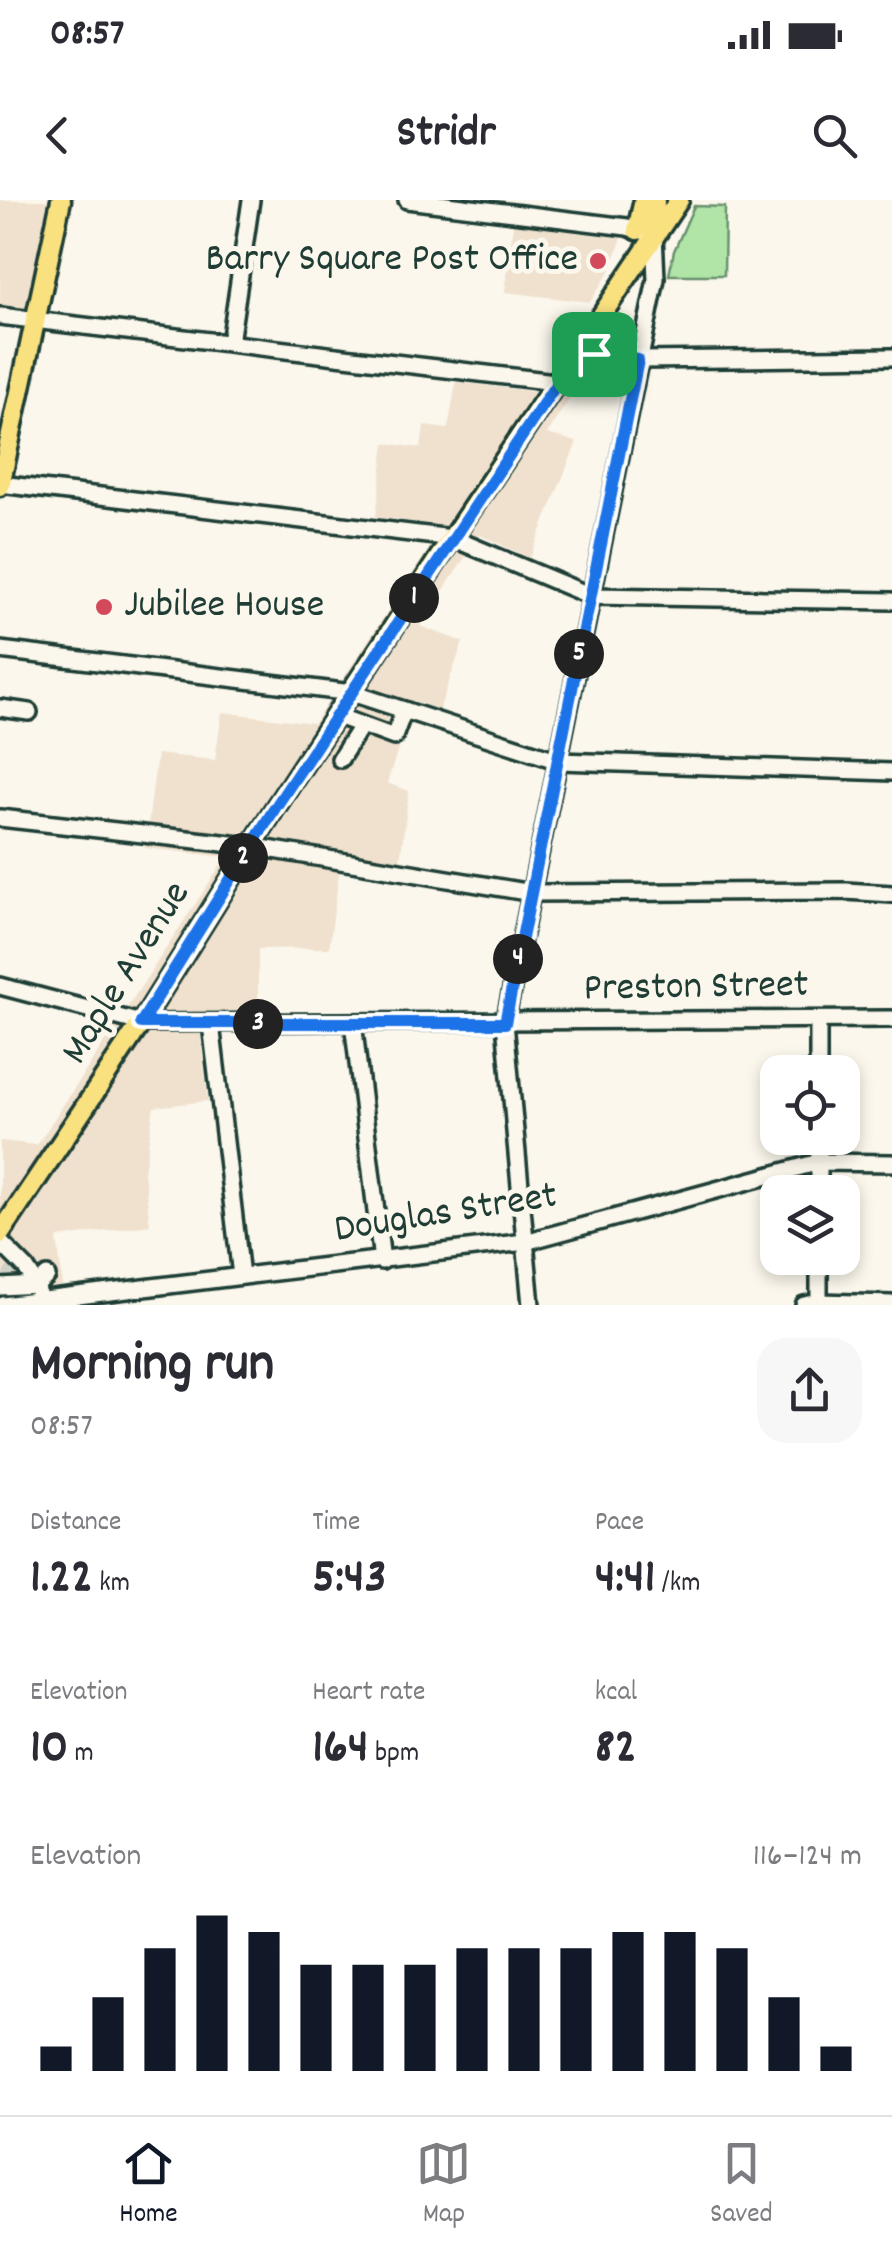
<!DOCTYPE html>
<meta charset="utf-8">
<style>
body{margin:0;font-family:Dekko,sans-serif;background:#f7f7f7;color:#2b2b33;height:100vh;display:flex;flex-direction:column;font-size:38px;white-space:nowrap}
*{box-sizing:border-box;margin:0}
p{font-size:32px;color:#7c7c81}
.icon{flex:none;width:55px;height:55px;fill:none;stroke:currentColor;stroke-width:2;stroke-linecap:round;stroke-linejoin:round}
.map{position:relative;height:1105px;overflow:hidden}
.drawer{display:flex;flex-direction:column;background:#fff;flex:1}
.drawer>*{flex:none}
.buttons{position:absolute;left:760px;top:855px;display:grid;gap:20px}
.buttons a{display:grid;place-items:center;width:100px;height:100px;border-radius:20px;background:#fff;box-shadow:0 5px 15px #0003;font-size:50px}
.pin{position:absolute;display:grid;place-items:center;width:85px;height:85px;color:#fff;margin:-42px;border-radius:20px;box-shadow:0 5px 15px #0006}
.km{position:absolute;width:50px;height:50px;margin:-25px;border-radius:50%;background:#222;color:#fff;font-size:28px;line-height:50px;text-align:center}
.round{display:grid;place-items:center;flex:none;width:105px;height:105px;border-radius:30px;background:#f7f7f7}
.headline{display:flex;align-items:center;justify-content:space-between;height:170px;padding:0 30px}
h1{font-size:55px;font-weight:800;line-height:75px}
.stats{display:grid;grid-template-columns:repeat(3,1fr);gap:15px;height:170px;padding:10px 30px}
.stats div{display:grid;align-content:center}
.stats b{font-size:50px;font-weight:800}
.stats small{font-size:28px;font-weight:400}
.stats p{font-size:28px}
.chart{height:280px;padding:20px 30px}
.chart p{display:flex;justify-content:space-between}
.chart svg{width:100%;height:180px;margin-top:10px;stroke:#111827;stroke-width:6}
.status{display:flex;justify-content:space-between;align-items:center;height:70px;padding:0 50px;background:#fff;direction:ltr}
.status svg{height:28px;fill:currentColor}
header{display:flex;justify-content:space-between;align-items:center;height:130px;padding:0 30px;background:#fff;font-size:45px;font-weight:800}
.tabs{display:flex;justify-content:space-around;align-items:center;height:140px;border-top:2px solid #e1e1e2;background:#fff;font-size:28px;color:#7c7c81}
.tabs a{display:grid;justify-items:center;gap:5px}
.tabs .active{color:#111827}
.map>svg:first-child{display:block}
.built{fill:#f0e1ce}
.park{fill:#b0e5a7;stroke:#68916e;stroke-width:2.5}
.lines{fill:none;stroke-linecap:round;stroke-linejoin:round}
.minor-tunnel{stroke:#cfd2c7;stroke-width:15;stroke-dasharray:15 8;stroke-linecap:butt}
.minor-casing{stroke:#1f3d34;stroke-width:22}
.major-casing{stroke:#1f3d34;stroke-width:25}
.minor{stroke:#fbf7ec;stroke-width:15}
.major{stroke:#fae180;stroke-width:18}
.route-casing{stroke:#fff;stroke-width:20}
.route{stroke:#1a73e8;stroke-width:12}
.poi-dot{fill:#d1495b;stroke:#fbf7ec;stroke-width:4}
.labels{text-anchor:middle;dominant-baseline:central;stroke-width:10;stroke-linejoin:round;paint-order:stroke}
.poi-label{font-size:40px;fill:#1f3d34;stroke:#fbf7ec;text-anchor:end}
.street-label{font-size:40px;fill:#1f3d34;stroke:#fbf7ec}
</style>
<div class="status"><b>08:57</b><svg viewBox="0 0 49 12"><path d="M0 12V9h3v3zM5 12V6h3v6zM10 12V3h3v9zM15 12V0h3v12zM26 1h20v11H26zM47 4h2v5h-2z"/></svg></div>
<header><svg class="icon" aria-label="back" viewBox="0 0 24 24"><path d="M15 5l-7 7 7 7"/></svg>Stridr<svg class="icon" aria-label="search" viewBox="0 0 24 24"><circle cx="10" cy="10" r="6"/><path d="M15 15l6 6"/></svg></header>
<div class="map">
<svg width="892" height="1105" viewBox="0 0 892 1105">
<rect width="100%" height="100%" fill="#fbf7ec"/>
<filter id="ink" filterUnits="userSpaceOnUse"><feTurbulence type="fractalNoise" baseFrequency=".01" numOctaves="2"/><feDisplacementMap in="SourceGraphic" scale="20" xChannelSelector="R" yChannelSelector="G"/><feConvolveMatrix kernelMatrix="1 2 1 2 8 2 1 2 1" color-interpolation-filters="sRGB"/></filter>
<g filter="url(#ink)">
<!-- built -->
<g class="built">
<path d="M0,0H50L26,109L0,106Z"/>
<path d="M513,24L622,38L609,73L590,102L505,92Z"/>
<path d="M456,182L571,196L547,234L577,242L530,358L480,335L420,426L463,442L439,510L414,501L387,583L409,591L400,661L342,651L329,748L258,749V813L198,814L208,901L154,907L144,972L150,1025L57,1038L63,1086L16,1092L17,1105H0V941L37,945L226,657L145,648L157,554L215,560L222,512L314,523L444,326L376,317L385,243L421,248L424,226L448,229Z"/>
</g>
<!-- park -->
<path class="park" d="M694,6L725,7L724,75H669L674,51Z"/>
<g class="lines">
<!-- minor-tunnel -->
<path class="minor-tunnel" d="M6,1083L15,1069"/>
<defs>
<g id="minor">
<path d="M407,0L627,27L654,34L656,79L505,823L531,1105"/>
<path d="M0,116L555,182"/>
<path d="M230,143L251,0"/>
<path d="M577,153L639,160L892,157"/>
<path d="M0,284L452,338L591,396L892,401"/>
<path d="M0,450L352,493L559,561L892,572"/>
<path d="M0,508L29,512"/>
<path d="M337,516L394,537L404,510"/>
<path d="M340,559L361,526"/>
<path d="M0,618L250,646L532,693L846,691L892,694"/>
<path d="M0,786L141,823L892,819"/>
<path d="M818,820V872"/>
<path d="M353,822L382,1061"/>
<path d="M211,824L241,1076"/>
<path d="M819,938V992"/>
<path d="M0,1042L26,1068L37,1085L47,1076"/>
<path d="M819,1058V1105"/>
<path d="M0,1087L37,1085L38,1092"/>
<path d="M3,1105L525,1042L819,962L892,963"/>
<path d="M804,1105L819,1102L892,1104"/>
</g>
<g id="major">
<path d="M637,30L644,0"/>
<path d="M654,34L655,0"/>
<path d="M0,286L61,0"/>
<path d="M0,1034L141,823L275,608L452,338L679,0"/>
</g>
</defs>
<!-- minor casing -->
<use href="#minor" class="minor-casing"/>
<!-- major casing -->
<use href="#major" class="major-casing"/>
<!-- minor -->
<use href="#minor" class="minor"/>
<!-- major -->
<use href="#major" class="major"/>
</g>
</g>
<g class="lines" filter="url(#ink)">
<defs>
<path id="route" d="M577,153L638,160L505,823H141L275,608Z"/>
</defs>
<!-- route casing -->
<use href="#route" class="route-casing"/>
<!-- route -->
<use href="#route" class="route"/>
</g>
<!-- markers -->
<g class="poi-dot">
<circle cx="598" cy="61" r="10"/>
<circle cx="104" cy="407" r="10"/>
</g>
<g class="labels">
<!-- poi labels -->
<g class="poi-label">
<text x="578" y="61">Barry Square Post Office</text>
<text x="124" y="407" text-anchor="start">Jubilee House</text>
</g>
<!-- street labels -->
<g class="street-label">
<text transform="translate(128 774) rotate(-58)">Maple Avenue</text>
<text transform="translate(696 789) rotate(-1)">Preston Street</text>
<text transform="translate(446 1015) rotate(-9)">Douglas Street</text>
</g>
</g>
</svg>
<div class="buttons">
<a><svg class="icon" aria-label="locate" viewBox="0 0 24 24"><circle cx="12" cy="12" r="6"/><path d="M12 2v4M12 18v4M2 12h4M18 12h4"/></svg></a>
<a><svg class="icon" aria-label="layers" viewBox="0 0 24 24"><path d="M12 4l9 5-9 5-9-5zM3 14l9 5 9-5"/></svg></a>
</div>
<div class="pin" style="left:594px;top:154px;background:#1e9e55"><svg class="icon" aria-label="arrive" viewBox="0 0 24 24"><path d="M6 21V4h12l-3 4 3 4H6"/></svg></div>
<b class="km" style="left:414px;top:398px">1</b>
<b class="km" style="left:243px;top:658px">2</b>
<b class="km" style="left:258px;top:824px">3</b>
<b class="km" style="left:518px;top:759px">4</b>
<b class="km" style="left:579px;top:454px">5</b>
</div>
<section class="drawer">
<div class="headline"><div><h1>Morning run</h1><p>08:57</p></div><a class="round"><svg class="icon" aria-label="share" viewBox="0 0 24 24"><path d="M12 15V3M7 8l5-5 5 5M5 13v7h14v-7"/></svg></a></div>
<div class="stats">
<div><p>Distance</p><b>1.22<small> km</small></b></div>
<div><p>Time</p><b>5:43</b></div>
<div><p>Pace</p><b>4:41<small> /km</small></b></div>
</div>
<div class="stats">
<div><p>Elevation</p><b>10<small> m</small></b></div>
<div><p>Heart rate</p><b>164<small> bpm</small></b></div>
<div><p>kcal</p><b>82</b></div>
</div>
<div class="chart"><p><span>Elevation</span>116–124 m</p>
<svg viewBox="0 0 160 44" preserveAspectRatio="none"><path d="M5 44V38M15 44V26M25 44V14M35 44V6M45 44V10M55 44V18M65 44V18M75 44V18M85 44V14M95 44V14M105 44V14M115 44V10M125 44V10M135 44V14M145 44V26M155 44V38"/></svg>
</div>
</section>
<nav class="tabs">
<a class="active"><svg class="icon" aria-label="home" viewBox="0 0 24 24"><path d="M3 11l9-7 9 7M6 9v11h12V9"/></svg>Home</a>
<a><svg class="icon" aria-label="map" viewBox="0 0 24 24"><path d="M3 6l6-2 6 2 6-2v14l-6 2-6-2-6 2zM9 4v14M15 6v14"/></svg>Map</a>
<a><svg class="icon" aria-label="saved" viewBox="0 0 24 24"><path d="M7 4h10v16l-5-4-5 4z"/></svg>Saved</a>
</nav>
